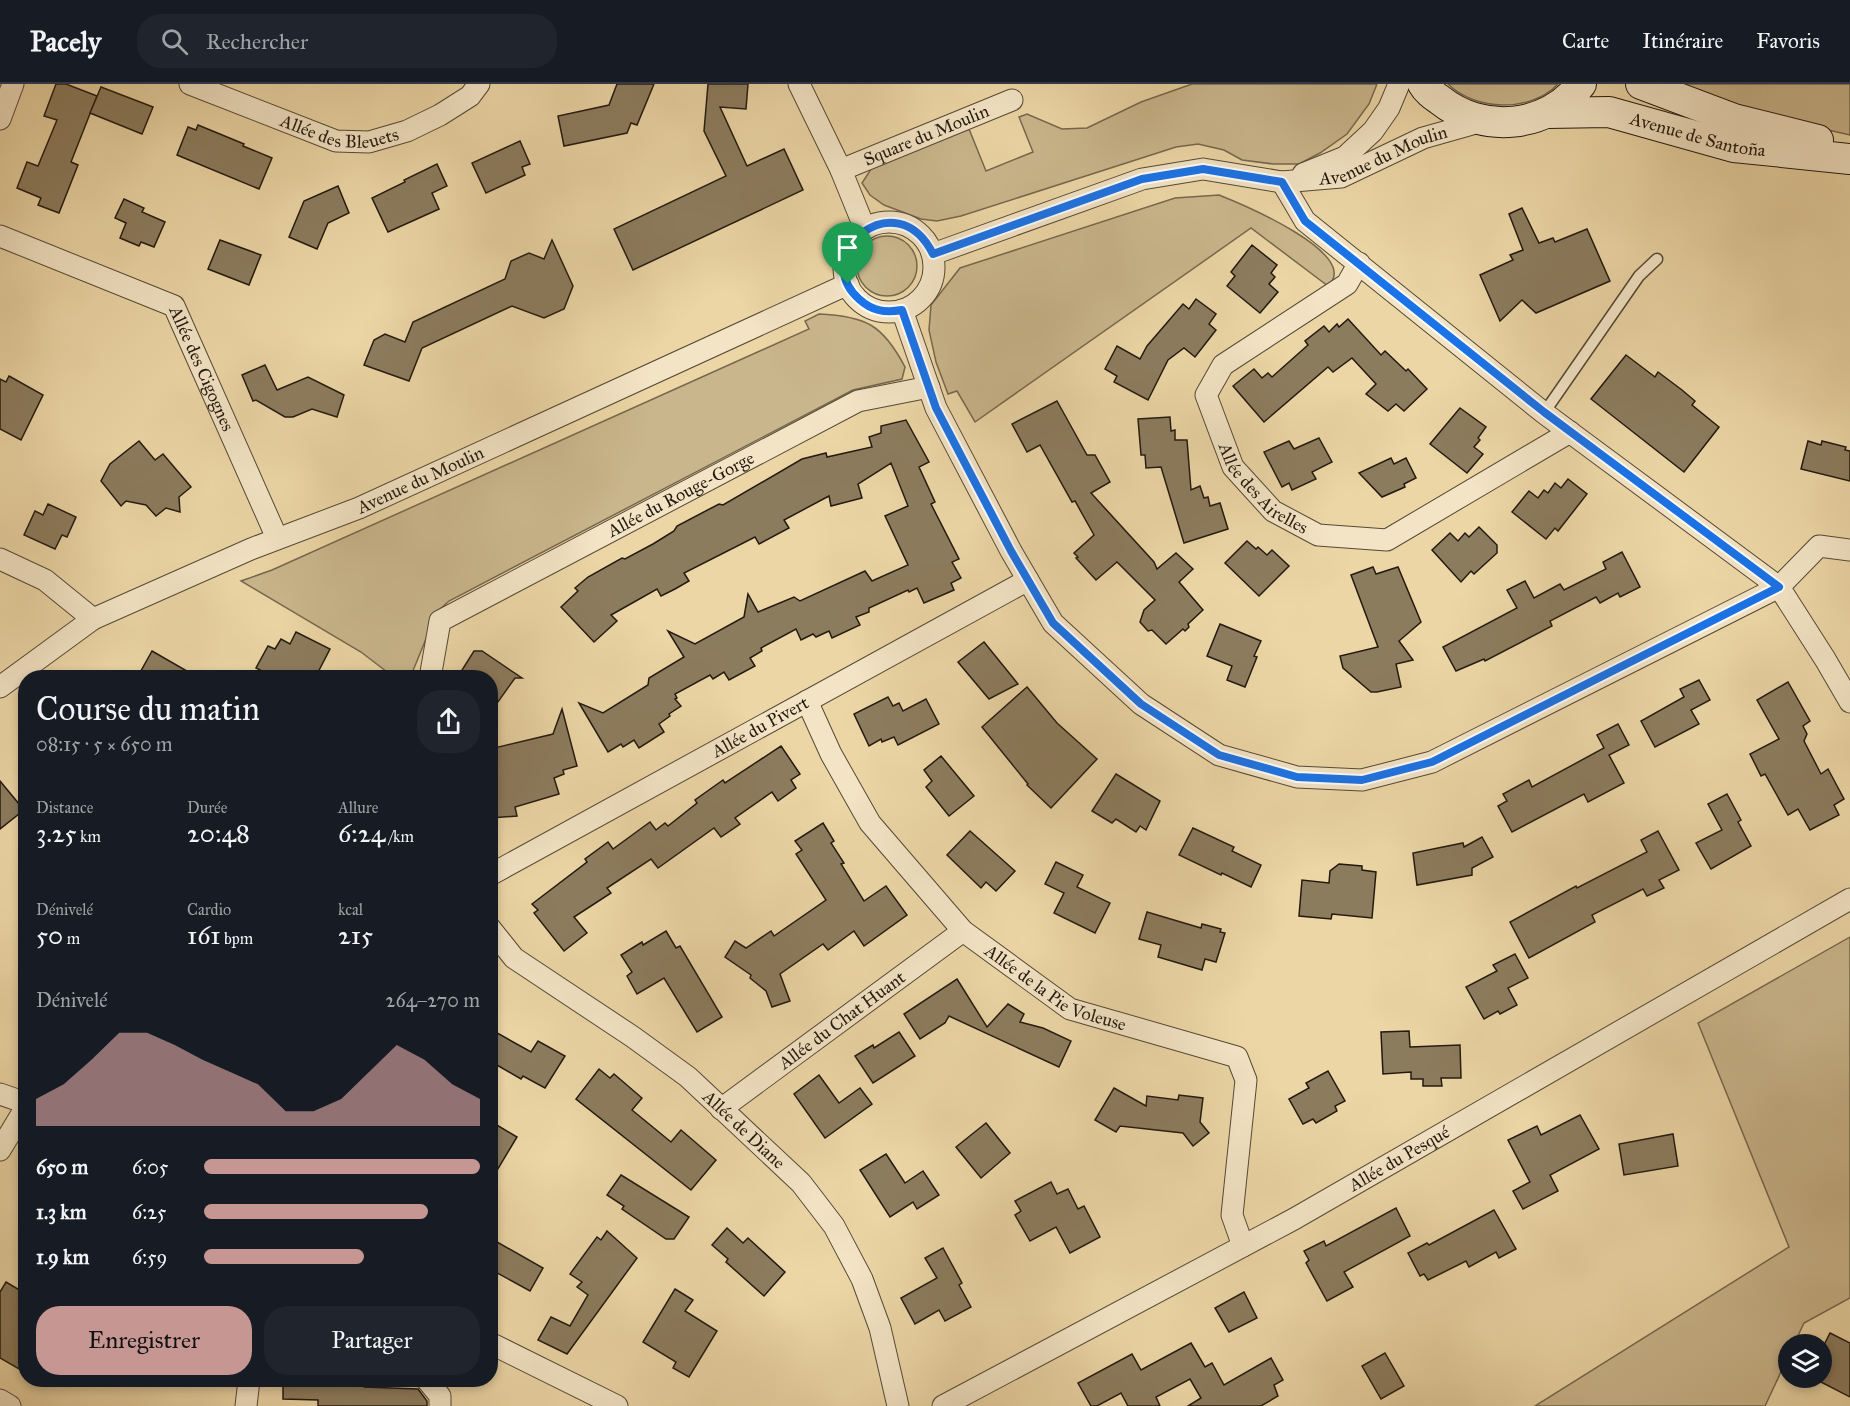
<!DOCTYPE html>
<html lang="fr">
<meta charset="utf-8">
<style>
body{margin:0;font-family:"IM FELL Great Primer",serif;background:#20242c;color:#f1f3f6;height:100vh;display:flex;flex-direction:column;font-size:22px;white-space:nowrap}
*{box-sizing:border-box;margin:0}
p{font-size:20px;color:#9ea1a6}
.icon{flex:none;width:33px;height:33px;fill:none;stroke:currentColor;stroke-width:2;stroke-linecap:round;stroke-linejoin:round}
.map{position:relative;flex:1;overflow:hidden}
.sheet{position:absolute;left:18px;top:586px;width:480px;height:717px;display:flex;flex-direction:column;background:#171b24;border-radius:24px;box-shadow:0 3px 9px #0003}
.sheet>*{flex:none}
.tools{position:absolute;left:1778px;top:1250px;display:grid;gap:12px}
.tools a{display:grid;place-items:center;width:54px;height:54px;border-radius:50%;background:#171b24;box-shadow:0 3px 9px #0003;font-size:30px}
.pin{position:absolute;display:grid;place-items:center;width:51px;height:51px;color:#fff;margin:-62px -26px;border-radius:50% 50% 50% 0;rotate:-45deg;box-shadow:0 0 6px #0007}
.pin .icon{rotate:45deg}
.round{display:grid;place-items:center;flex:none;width:63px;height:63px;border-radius:24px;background:#20242c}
.summary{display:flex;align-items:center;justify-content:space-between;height:102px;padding:0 18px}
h1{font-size:33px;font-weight:600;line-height:45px}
.metrics{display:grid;grid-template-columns:repeat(3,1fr);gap:9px;height:102px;padding:6px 18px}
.metrics div{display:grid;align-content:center}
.metrics b{font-size:26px;font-weight:600}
.metrics small{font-size:16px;font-weight:400}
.metrics p{font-size:16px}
.chart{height:168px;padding:12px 18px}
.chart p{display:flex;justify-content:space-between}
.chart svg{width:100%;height:108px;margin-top:6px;fill:#c59692;opacity:.7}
.cta{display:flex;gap:12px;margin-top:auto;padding:12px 18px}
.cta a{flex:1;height:69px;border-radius:24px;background:#c59692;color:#111;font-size:24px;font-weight:600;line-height:69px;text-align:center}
.cta a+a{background:#20242c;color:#f1f3f6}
ul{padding:0 18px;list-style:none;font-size:20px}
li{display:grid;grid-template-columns:96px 72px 1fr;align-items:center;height:45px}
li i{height:15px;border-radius:8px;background:#c59692}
header{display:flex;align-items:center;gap:36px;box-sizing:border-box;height:84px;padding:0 30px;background:#171b24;border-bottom:2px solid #363941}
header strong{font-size:28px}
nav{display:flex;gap:33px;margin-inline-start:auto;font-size:21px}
.search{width:420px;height:54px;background:#20242c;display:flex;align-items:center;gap:15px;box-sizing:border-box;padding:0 21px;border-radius:24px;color:#9ea1a6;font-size:22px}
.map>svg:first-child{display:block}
.green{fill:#cab68c;stroke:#76684e;stroke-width:1.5}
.building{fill:#8c7c5e;stroke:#231a10;stroke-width:1.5}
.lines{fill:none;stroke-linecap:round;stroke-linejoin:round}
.service-casing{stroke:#554936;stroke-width:13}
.minor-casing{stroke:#554936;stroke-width:23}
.secondary-casing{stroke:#231a10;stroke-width:32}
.service{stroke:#f3e4c5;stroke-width:10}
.minor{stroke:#f3e4c5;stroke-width:21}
.secondary{stroke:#f3e4c5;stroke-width:30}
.route-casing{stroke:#fff;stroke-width:12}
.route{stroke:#1a73e8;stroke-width:8}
.labels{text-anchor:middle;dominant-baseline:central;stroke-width:6;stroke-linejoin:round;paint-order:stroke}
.street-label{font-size:18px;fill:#231a10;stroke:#f3e4c5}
</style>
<header>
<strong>Pacely</strong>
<div class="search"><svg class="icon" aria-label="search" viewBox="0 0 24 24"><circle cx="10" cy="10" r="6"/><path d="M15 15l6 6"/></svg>Rechercher</div>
<nav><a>Carte</a><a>Itinéraire</a><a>Favoris</a></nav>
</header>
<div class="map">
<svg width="1850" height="1322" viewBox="0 0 1850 1322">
<rect width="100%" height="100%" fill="#ecd6a6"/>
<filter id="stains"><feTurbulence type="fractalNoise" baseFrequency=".00333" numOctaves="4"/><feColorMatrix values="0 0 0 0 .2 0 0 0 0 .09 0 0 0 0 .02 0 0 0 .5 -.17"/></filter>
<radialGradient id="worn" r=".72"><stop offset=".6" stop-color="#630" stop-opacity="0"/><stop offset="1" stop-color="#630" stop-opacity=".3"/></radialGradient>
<!-- green -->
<g class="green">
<path d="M1192,0H1377L1369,20L1347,50L1320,69L1299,80H1273L1242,76L1224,66L1198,60L1176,63L961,132L937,137L921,135L884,121L870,111L862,99L873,82L969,45L986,87L1033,68L1019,33L1027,30L1062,45L1087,44L1141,18Z"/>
<path d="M1448,0H1558C1531,29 1475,27 1448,0Z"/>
<path d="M1655,0H1850V51L1694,15Z"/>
<path d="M1219,111C1239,119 1363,170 1328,202L1251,144L975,338L957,307L948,310L936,278L929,246L931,221L960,184L1175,114Z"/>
<circle cx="887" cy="182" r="30"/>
<path d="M819,230C866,232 883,241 905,283L902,295L853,306L449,517L437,528L410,594H395L361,568L241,497L272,486L809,245L805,237Z"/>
<path d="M1850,853V1214L1804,1239L1794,1260H1788V1273L1765,1322H1535L1789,1163L1698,939Z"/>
</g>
<!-- building -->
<g class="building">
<path d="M56,0H66L97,12L71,78L78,81L59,129L38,121L41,114L17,104L27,78L38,82L57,36L44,32Z"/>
<path d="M617,0H654L637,41L631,39L627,49L564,62L558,32L609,21Z"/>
<path d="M708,0H748L746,25L720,23L747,82L784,65L803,106L633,186L614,145L726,92L704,47Z"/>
<path d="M101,3L153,23L142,50L90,29Z"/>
<path d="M198,41L244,60L243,62L272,74L259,105L177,71L188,43L196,46Z"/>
<path d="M520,57L530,80L522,83L525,91L486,109L472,79Z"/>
<path d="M437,80L447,102L432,109L439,125L388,148L372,114L405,98L404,96Z"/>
<path d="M338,102L349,129L328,139L317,165L289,153L304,117Z"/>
<path d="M124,115L144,124L142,128L165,138L154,163L141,158L139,162L120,154L126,139L115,134Z"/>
<path d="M1522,124L1539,159L1553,154L1555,158L1587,145L1610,197L1536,229L1522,216L1500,237L1480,191L1513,176L1510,171L1523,166L1509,130Z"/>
<path d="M220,156L261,171L249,201L208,185Z"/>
<path d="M552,156L573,202L564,225L544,234L512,222L422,264L409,297L364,281L374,256L385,250L405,258L413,238L505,195L511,177L529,169L544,175Z"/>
<path d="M1252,161L1277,181L1271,189L1275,193L1269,200L1278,208L1260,229L1227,202L1235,192L1231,188Z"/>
<path d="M1196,215L1216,230L1209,240L1216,246L1195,273L1184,264L1168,276L1148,316L1114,298L1117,292L1105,285L1117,262L1140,275L1147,262L1183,220L1189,225Z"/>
<path d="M1348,235L1381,271L1385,267L1406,287L1408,285L1427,305L1404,327L1396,320L1388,327L1366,310L1376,300L1352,274L1333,288L1328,283L1264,338L1233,302L1254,285L1262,294L1268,289L1272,293L1308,261L1305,257L1324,242L1329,248L1337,240L1339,243Z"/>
<path d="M1626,271L1655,293L1658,288L1682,306L1695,317L1692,321L1719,343L1684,388L1591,315Z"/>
<path d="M265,281L277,306L308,293L344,311L337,333L312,325L293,333H285L256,316L253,317L242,291Z"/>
<path d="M9,292L43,311L21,356L0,345V295L6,298Z"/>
<path d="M1057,317L1087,371H1095L1110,398L1091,409L1154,478L1157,485L1176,469L1193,485L1179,498L1203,526L1188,540L1189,543L1185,547L1183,545L1166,560L1152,546L1148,547L1140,538L1144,526L1155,516L1117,478L1096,496L1076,474L1078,473L1074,469L1094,451L1075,417L1072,418L1040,361L1027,368L1012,340Z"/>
<path d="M1460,324L1486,343L1478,354L1480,356L1474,363L1483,370L1467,389L1430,360Z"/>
<path d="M1170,333L1171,347L1175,346V356H1187L1191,406L1200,402L1204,414L1208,413L1210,422L1220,419L1228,445L1184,459L1161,383L1146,384L1145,371H1141L1138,335Z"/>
<path d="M906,336L929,378L919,383L935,418L931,420L959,475L952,478L961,494L951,499L954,506L924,519L917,504L909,508L908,506L869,524V528L856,533L860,541L832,554L829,547L816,553L813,550L801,556L796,545L761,564L762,567L750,574L755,582L729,596L724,588L713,595L710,591L675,610L677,614L675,615L681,622L669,630L670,632L659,640L664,648L639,664L634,656L623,663L621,660L608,668L579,619L603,629L648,601L649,594L684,573L668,547L695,560L744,533L748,510L758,528L794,513L800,517L865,487L872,497L908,481L885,432L908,422L891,379L858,400L862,414L831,422L829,412L784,436L789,444L759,460L755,453L684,489L689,497L675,505L661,512L657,505L611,531L617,537L594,558L561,523L578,507L575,504L588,493L622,474L625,475L653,460L674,447L677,442L719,420L723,421L802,375L826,369L827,373L872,363L869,353L881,349V342Z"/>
<path d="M1319,354L1332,378L1312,388L1316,395L1292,406L1289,399L1282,403L1264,368L1289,357L1294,365Z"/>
<path d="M139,357L155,376L163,370L191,403L179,413L180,428L166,424L156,432L146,421L126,417L121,422L101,397L110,380Z"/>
<path d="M1808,357L1821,361L1822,357L1846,363L1845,366L1850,367V397L1801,385Z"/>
<path d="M1391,374L1394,380L1406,374L1416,394L1404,400L1405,403L1382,413L1359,389Z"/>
<path d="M1568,395L1587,410L1558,447L1555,444L1546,455L1512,428L1529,407L1538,414L1544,406L1548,409L1555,399L1561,404Z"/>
<path d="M48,420L76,433L67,453L62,451L55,465L24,451L35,427L43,431Z"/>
<path d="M1479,443L1497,461V469L1474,490L1471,487L1461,498L1432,466L1450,449L1458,457L1465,449L1469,453Z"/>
<path d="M1247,457L1256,465L1258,463L1267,471L1272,466L1289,482L1259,512L1225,479Z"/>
<path d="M1622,468L1640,503L1620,513L1618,509L1600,519L1596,513L1550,537L1552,542L1485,577L1484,575L1456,587L1443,563L1517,524L1507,506L1525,497L1534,514L1560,500L1564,506L1606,485L1603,478Z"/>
<path d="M1373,483L1376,490L1398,483L1421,538L1399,557L1413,576L1396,580L1401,603L1377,608H1371L1343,584L1340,572L1378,563L1351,491Z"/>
<path d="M1220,540L1261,557L1254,572L1257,573L1245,603L1227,596L1232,582L1207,572Z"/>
<path d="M296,548L330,565L315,594H276L256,584L268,562L275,565L281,555L290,560Z"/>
<path d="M984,558L1018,600L989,615L958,578Z"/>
<path d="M152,567L199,594H137Z"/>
<path d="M474,567H482L522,594H515L490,629V594H457Z"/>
<path d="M1699,596L1710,616L1691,626L1699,640L1655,663L1641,637L1684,613L1680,605Z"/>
<path d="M1788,598L1810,637L1803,642L1807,650L1804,657L1821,690L1828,685L1844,715L1834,721L1839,731L1810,746L1798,725L1788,731L1765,690L1761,692L1750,670L1779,655L1757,616Z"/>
<path d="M1027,603L1057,639L1097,675L1051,724L1027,701L1028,700L982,643Z"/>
<path d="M888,613L893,622L899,619L903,627L926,615L939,640L898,661L894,653L882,658L881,655L869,662L854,630Z"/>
<path d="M562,625L577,682L563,686L564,690L554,694L559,710L515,723L517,732L490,734V665L553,650Z"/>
<path d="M1618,640L1629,661L1609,671L1624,699L1588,718L1584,710L1512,748L1498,722L1507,717L1503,710L1529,696L1532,703L1604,664L1597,651Z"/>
<path d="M781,662L800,690L791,696L796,704L778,717L772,708L735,734L740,740L721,753L714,744L658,784L651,775L607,804L611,809L574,833L587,849L564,867L534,829L538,826L532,820L587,778L585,775L608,758L613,765L650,738L656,746L665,739L668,742L697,719L695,716L723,696L725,699Z"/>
<path d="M941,672L974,712L949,732L926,703L932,697L924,686Z"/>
<path d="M1116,690L1160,717L1146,746L1140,742L1136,748L1116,735L1112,739L1092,727Z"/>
<path d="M0,697L24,726L0,745Z"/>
<path d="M1727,710L1741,736L1738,738L1751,762L1711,785L1696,759L1722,746L1708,720Z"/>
<path d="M823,739L834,757L831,759L844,779L841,780L864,817L886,802L907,831L864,862L854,847L828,866L823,860L780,890L790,917L772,923L766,907L750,894L751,891L725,873L735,857L746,864L771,847L774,852L826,816L796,770L802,766L795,757Z"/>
<path d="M1193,744L1234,763L1232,767L1261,781L1251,803L1222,789L1221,791L1179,771Z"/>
<path d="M970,747L1015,787L996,807L986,798L981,804L947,771Z"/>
<path d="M1658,747L1679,786L1659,796L1664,804L1647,812L1643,805L1592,831L1595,838L1529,874L1510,838L1576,802L1577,804L1647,768L1641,756Z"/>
<path d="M1482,753L1493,773L1472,784V791L1417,801L1413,769L1463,759L1464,763Z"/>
<path d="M1056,778L1083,791L1077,803L1110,819L1095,849L1054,829L1064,809L1045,800Z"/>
<path d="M1339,780L1362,782V786L1376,788L1372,834L1332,830L1331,835L1299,832L1302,796L1329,799L1330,787Z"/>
<path d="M1147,828L1201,844L1202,840L1221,845L1220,848L1225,849L1216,878L1205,875L1202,886L1158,873L1161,861L1139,855Z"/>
<path d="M666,847L676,864L680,862L722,933L697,948L664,894L637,910L627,892L632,888L621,871L642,858L643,861Z"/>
<path d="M1515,870L1528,894L1508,904L1517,921L1500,930L1498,927L1484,935L1466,903L1497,887L1493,881Z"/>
<path d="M957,895L987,943L1008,920L1024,930L1020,938L1043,944L1071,957L1059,983L949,932L945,939L920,955L904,930Z"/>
<path d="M490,945L531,968L538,957L565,972L545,1004L523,992L521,995L490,977Z"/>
<path d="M1409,947L1410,963L1460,961L1461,994H1441L1442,1002H1423V995H1411V988L1383,990L1381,948Z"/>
<path d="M899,948L915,972L873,999L855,972L873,961L874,964Z"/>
<path d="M599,985L610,994L614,990L642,1014L632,1026L671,1058L681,1046L716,1076L691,1106L576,1015Z"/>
<path d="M1328,987L1345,1017L1335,1022L1337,1027L1316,1039L1313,1035L1303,1040L1289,1015L1309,1004L1306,999Z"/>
<path d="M819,991L839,1019L860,1004L872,1020L825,1054L794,1010Z"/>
<path d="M1114,1004L1146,1022L1147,1012L1178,1016L1179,1011L1203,1014L1200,1038L1209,1049L1193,1062L1183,1049L1120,1042L1116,1048L1095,1036Z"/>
<path d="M1580,1031L1599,1065L1550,1091L1558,1107L1523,1125L1513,1107L1530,1098L1508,1056L1537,1042L1541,1051Z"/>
<path d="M490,1037L517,1053L490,1098Z"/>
<path d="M986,1039L1010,1069L981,1094L956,1063Z"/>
<path d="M1673,1050L1678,1082L1624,1091L1619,1060Z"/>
<path d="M886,1070L905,1099L923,1087L939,1111L917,1125L913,1118L890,1133L860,1086Z"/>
<path d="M621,1091L689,1133L674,1155H666L622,1125L624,1122L607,1111Z"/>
<path d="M1051,1098L1057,1110L1068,1105L1078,1125L1084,1122L1100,1153L1070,1169L1056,1143L1030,1157L1015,1131L1021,1127L1015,1117Z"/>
<path d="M1396,1124L1410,1152L1344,1188L1353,1203L1327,1217L1306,1179L1309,1176L1304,1167L1324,1157L1326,1162Z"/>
<path d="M1494,1126L1516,1165L1499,1174L1496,1168L1469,1183L1466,1177L1428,1196L1424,1190L1420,1192L1408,1169L1427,1159L1429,1161Z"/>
<path d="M727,1144L743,1159L748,1154L785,1188L764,1212L726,1178L728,1175L712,1161Z"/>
<path d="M607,1147L637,1174L567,1270L538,1256L551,1233L570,1242L588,1211L577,1203L582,1198L570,1190L597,1153L601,1156Z"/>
<path d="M490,1154L543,1184L530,1207L490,1185Z"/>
<path d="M943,1164L962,1199L959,1201L971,1223L945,1237L939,1226L915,1240L901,1214L937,1194L925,1174Z"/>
<path d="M6,1198L26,1210V1289L0,1274V1208Z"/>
<path d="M675,1205L693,1216L685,1227L717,1247L689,1293L673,1284L676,1278L643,1258Z"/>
<path d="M1244,1208L1257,1234L1229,1248L1215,1224Z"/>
<path d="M1830,1249L1850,1259V1313L1821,1298V1267Z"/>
<path d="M1191,1259L1205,1283L1212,1279L1224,1301L1271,1274L1283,1296L1274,1301L1278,1312L1261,1322H1188L1201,1314L1190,1295L1156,1313L1160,1322H1128L1121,1309L1097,1322H1091L1078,1299L1132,1270L1141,1286Z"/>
<path d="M1385,1269L1404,1302L1381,1315L1362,1282Z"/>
<path d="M283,1296H364V1303L418,1305L427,1317V1322H318V1316L283,1315Z"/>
</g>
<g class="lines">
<defs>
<path id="service" d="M1544,329L1639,192L1657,175"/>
<g id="minor">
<path id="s1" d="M190,0L336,57L369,58L407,47L440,31L470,12L479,0"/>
<path d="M799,0L841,86L865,145"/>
<path d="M0,35L13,0"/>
<path id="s2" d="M841,86L1012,16"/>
<path d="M1303,90L1345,73L1373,47L1389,24L1399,0"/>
<path d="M1282,98L1305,137L1544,329L1779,503L1819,462L1850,466"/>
<circle cx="889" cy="183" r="45"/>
<path id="s3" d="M0,152L174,222L277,454"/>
<path id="s4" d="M933,170L1142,95L1203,85L1282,98L1341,93L1423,54L1483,37"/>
<path id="s5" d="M1359,179L1347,200L1223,281L1206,311L1233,383L1273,427L1318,451L1387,456L1570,348"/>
<path d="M902,226L936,324L1011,467L1053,539L1141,620L1219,671L1297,693L1362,696L1432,678L1779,503L1825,575L1850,618"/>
<path d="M0,475L45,496L93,535"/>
<path id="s6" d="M430,594L440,537L858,317L929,303"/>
<path id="s7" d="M0,603L93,535L251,465L359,424L848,200"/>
<path id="s8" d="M807,617L831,670L870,739L963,847L1070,925L1237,973L1246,996L1232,1131L1243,1162"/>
<path id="s9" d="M490,791L1028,496"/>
<path id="s10" d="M490,844L514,874L633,953L688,993L801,1099L834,1142L862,1195L880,1244L898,1322"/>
<path d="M0,1010L26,1019"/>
<path id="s11" d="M721,1025L963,847"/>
<path d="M0,1066L26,1023"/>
<path d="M490,1259L617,1322"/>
<path d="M427,1296L440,1312V1322"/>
<path d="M0,1316L10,1322"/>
<path d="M246,1322L249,1296"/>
<path id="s12" d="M943,1322L1294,1135L1850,815"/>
</g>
<g id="secondary">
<path d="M1423,0C1427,7 1433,11 1440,16C1482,50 1548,45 1581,0"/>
<path d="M1641,0L1734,35L1818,56"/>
<path id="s13" d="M1547,29L1609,28L1734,63L1850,75"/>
</g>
</defs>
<!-- service casing -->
<use href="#service" class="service-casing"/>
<!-- minor casing -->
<use href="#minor" class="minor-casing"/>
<!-- secondary casing -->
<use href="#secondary" class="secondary-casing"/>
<!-- service -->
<use href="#service" class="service"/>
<!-- minor -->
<use href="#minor" class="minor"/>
<!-- secondary -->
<use href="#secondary" class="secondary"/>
</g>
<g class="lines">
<defs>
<path id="route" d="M1203,85L1282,98L1305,137L1544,328L1779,503L1432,678L1362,696L1297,693L1219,671L1141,620L1053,539L1011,467L936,324L902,226C885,229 872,227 859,215C809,171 896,96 933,170L1142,95Z"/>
</defs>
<!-- route casing -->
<use href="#route" class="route-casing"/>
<!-- route -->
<use href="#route" class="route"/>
</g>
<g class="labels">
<!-- street labels -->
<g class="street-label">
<text stroke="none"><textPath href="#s1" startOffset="159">Allée des Bleuets</textPath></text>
<text stroke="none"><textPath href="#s13" startOffset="154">Avenue de Santoña</textPath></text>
<text stroke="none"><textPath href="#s2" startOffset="92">Square du Moulin</textPath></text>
<text stroke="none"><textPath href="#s4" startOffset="470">Avenue du Moulin</textPath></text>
<text stroke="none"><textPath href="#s3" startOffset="256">Allée des Cigognes</textPath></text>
<text stroke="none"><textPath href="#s7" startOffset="471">Avenue du Moulin</textPath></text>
<text stroke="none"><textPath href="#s5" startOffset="320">Allée des Airelles</textPath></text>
<text stroke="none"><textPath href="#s6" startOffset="330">Allée du Rouge-Gorge</textPath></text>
<text stroke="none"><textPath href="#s9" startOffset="308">Allée du Pivert</textPath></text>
<text stroke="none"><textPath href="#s8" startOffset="390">Allée de la Pie Voleuse</textPath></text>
<text stroke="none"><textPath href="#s11" startOffset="150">Allée du Chat Huant</textPath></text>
<text stroke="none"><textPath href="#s10" startOffset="326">Allée de Diane</textPath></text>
<text stroke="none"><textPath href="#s12" startOffset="519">Allée du Pesqué</textPath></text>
</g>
</g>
<rect width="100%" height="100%" filter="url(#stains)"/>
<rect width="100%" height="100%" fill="url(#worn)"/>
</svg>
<div class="tools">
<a><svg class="icon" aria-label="layers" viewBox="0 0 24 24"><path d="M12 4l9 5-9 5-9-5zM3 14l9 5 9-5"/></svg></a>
</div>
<div class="pin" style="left:848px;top:200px;background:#1e9e55"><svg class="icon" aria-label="arrive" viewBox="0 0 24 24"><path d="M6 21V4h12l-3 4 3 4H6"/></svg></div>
<section class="sheet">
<div class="summary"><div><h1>Course du matin</h1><p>08:15 · 5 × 650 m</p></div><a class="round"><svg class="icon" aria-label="share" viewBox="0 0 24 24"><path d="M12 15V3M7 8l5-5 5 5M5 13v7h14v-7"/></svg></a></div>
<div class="metrics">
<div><p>Distance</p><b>3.25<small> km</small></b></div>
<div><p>Durée</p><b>20:48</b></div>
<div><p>Allure</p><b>6:24<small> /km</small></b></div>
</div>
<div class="metrics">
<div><p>Dénivelé</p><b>50<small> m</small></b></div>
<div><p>Cardio</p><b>161<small> bpm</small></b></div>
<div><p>kcal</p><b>215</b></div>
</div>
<div class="chart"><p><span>Dénivelé</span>264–270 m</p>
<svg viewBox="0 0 160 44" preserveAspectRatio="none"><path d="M0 44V33L10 27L20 17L30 6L40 6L50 11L60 17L70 22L80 27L90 38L100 38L110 33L120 22L130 11L140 17L150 27L160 33V44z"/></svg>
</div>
<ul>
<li><b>650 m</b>6:05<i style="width:100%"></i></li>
<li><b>1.3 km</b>6:25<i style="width:81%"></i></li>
<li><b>1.9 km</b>6:59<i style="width:58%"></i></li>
</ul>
<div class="cta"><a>Enregistrer</a><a>Partager</a></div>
</section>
</div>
